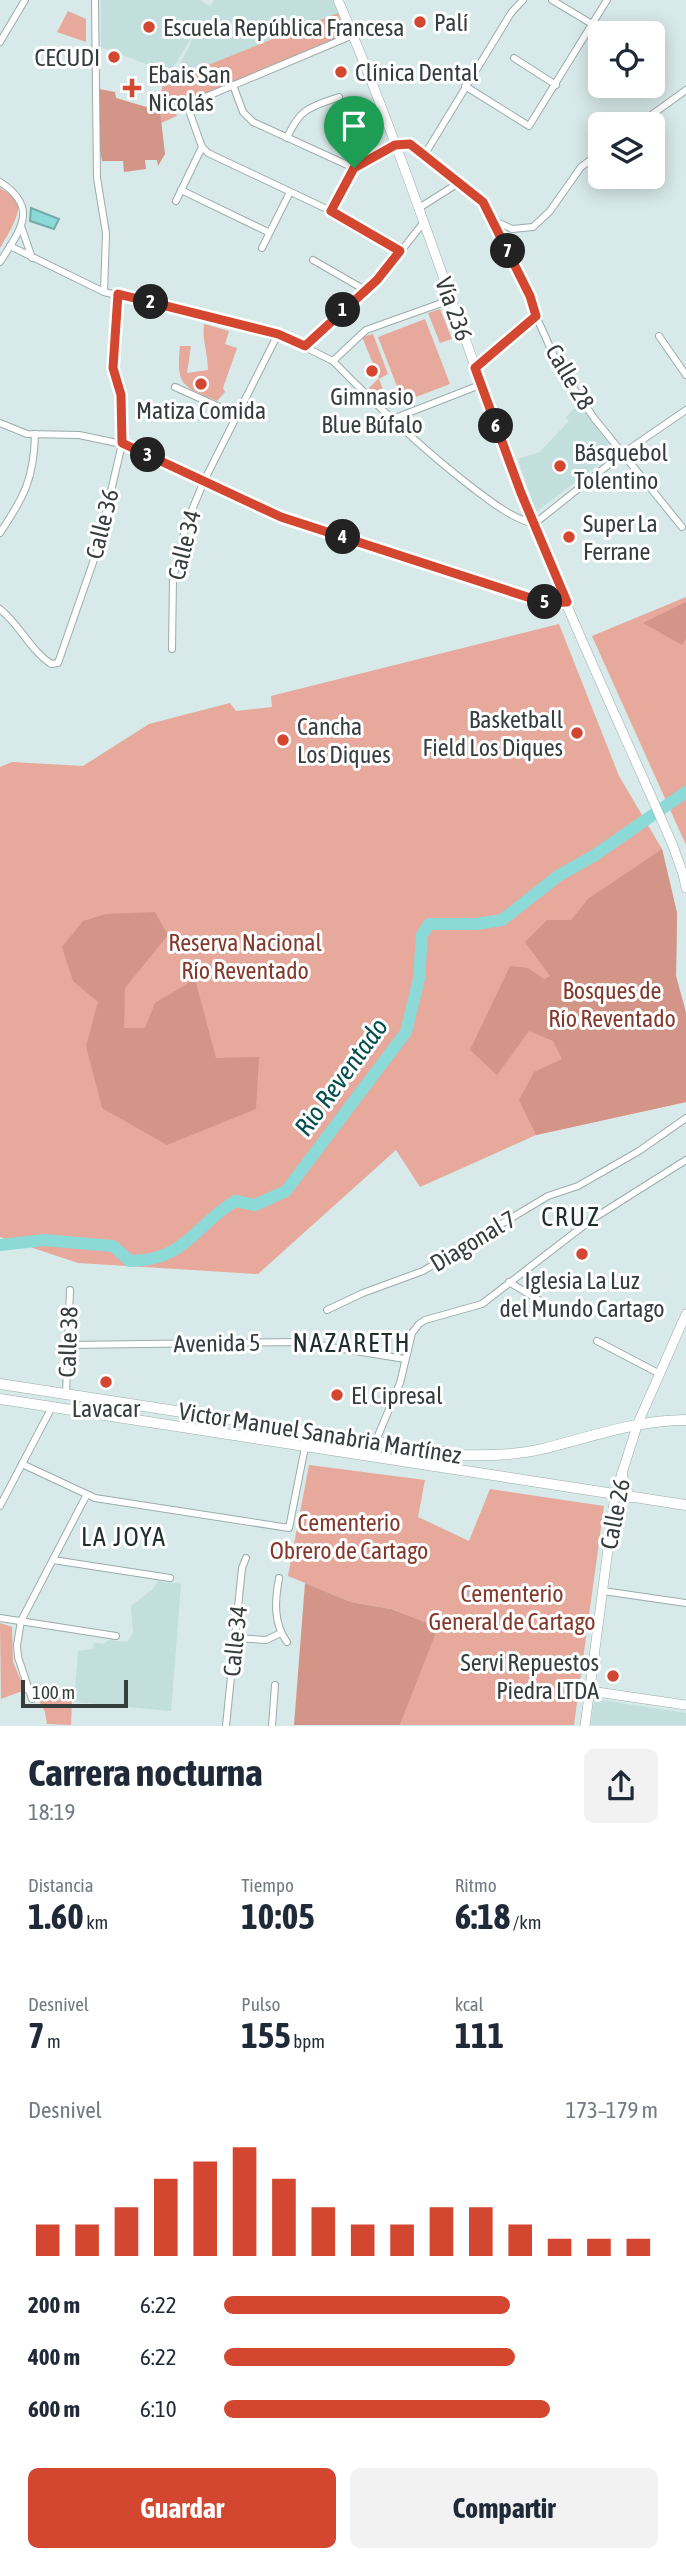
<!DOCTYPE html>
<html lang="es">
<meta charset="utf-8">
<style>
body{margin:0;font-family:"Asap Condensed",sans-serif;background:#f2f2f3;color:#1f2937;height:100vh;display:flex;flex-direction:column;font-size:26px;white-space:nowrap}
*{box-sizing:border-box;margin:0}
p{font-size:23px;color:#747a83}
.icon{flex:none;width:38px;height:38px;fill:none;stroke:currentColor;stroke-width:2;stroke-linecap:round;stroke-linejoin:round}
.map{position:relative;height:1726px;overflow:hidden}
.details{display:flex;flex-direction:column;background:#fff;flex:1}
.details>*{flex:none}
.buttons{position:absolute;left:588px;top:21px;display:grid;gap:14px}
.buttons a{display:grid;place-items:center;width:77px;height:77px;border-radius:10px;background:#fff;box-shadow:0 4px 18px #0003;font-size:35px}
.scale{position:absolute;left:21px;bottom:18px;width:107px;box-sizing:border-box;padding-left:7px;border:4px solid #363d3d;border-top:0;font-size:19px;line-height:24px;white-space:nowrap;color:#363d3d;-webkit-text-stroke:5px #fff;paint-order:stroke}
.pin{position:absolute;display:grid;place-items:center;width:60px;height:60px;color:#fff;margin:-72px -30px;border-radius:50% 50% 50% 0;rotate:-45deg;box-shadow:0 0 7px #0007}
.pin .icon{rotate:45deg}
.km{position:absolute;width:35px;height:35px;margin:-18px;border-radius:50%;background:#222;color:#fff;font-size:19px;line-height:35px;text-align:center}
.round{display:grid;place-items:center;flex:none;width:74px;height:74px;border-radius:10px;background:#f2f2f3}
.summary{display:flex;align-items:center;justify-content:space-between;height:119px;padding:0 28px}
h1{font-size:38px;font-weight:700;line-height:52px}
.figures{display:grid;grid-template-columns:repeat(3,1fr);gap:10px;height:119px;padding:7px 28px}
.figures div{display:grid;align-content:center}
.figures b{font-size:35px;font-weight:700}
.figures small{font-size:19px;font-weight:400}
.figures p{font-size:19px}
.chart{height:196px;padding:14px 28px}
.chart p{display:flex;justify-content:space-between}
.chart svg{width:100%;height:126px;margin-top:7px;stroke:#d34730;stroke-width:6}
.primary-button{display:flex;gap:14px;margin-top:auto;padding:14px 28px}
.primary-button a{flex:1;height:80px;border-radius:10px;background:#d34730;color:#fff;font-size:28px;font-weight:700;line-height:80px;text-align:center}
.primary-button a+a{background:#f2f2f3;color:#1f2937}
ul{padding:0 28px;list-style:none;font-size:23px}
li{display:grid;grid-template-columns:112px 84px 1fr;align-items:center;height:52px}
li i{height:18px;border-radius:9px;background:#d34730}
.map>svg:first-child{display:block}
.built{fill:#c2dedd}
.green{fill:#e6a99c}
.forest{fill:#d39588}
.water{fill:#8bdad8;stroke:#72abaa;stroke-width:2}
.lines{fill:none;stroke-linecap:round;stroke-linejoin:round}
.river{stroke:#8bdad8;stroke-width:12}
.street-casing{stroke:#9aacab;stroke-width:8}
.secondary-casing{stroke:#9aacab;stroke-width:10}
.primary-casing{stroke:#9aacab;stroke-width:11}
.street{stroke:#fff;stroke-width:6}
.secondary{stroke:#fff;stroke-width:9}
.primary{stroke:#fff;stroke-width:10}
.route-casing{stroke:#fff;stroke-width:14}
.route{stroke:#d34730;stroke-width:9}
.poi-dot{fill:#d34730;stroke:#fff;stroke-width:2.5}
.labels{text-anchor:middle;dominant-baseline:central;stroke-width:6;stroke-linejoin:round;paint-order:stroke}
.poi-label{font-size:24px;fill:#363d3d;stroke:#fff;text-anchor:start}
.street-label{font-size:24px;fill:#363d3d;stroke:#fff}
.park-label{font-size:24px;fill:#84382b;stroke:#fff}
.water-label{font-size:26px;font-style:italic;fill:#024e4d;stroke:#fff}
.neighbourhood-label{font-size:26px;letter-spacing:2px;fill:#202e2d;stroke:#fff}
</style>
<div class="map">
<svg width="686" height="1726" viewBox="0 0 686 1726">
<rect width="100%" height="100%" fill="#d7e9e8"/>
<!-- built -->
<g class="built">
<path d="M101,0H200L210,6L214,0H333L338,13L172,80L201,22L170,73L101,47Z"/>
<path d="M579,404L615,452L536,512L518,459L540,452L569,421L566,417Z"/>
<path d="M158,1581L181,1584L171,1711L74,1702L78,1651L93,1649L94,1643L104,1644L109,1640L127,1642L133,1633L131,1606L153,1589Z"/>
<path d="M594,1699L686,1713V1725H591Z"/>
</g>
<!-- green -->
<g class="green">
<path d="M68,11L86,19V42L57,32Z"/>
<path d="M338,13L346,37L174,109L177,116L161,123L159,104L163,83Z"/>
<path d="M0,188L19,200C19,219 9,232 0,248Z"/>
<path d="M440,309L452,339L440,343L428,313Z"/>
<path d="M425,319L450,384L403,402L378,337Z"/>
<path d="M204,324L229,331L225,344L237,348L223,388L225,392L217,401C182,386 176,386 180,346H191L187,373L208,370C208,353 202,341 204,324Z"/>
<path d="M373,334L388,374L379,379L390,409L369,388L379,378L362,337Z"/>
<path d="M686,597V845L592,636Z"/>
<path d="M559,624L619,776L662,849L677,913L676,976L686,1013V1102L536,1135L420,1187L396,1150L258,1274L78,1263L0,1237V767L12,762L83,766L149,724L230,703L236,711L272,707L271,696Z"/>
<path d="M309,1465L425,1480L418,1517L469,1541L490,1489L604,1506L574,1725H400L437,1627L391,1609L351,1602L288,1576Z"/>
<path d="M0,1623L12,1627L13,1662L25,1690L1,1699Z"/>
<path d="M45,1695L72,1700L71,1725L47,1724L45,1712L38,1699Z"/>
</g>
<!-- forest -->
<g class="forest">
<path d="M99,89L115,92L116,98L160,111L165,154L158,166L157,160H145L146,169L124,172L123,161H102L97,134Z"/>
<path d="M686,602V639L682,645L643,623Z"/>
<path d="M662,849L677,913L676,976L686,1013V1102L536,1135L519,1100L534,1072L562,1059L553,1041L529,1031L497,1075L470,1050L510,966L528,968L544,979L550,976L525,942L547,920H571L588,899Z"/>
<path d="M155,912L168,935L125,988L124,1028H145L155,1003L195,979L216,1058L259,1057L256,1109L167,1145L102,1108L86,1046L98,1002L73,981L62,947L83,921L106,914Z"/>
<path d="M305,1583L351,1602L391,1609L438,1627L400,1725H294Z"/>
</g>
<!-- water -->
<path class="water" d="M31,208L59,219L54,229L30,221Z"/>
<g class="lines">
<!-- river -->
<path class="river" d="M0,1245L44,1240L113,1246L130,1261C186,1260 193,1227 235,1201L255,1205L286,1191L406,1032L419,979L422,935L429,924H476L502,920L558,876L595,855L686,792"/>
<defs>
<g id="street">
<path d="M95,0L97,178L106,233L104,292"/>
<path d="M552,0L592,24"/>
<path d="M0,42L25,0"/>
<path d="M514,58L556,85"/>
<path d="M233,85L243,112L253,122L354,168L395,145L410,144L483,202L530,296L536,316L558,365L594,418L682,527"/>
<path d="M465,86L529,126L607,0"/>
<path d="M177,109L353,35"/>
<path d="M639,124L686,90"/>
<path d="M287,138C300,108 310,107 339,97"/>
<path d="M202,147L208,153L331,211L400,251"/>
<path d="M425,154L511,13L523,0"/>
<path d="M0,182C40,208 20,230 0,262"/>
<path d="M181,190L268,232"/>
<path d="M176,201L202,147L187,105"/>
<path d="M419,208L460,182"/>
<path d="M331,211L354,168"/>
<path d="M493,220L512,229L533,227L550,211L581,167L600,153"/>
<path d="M21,226L32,258"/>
<path d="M10,246L104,292L278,334L333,361L366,330L450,300"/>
<path d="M262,248L290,192"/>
<path d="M313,260L365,290"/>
<path d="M659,336L686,375"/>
<path d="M305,346L378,280L424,222"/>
<path d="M333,361C376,405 420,447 469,485C489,500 509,517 534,524L622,454L686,410"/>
<path d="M475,368L536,316"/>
<path d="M175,387L237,415"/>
<path d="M390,420L480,385"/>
<path d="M0,423L27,434L79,435L122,444L281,517L546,603L567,602"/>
<path d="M0,533C24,497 34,479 35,434"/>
<path d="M0,609C20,625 30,650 51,664L58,663L97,551L122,444L121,395L113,368L119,294"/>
<path d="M172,649L173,578L187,522L204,481L278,334"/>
<path d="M509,1282L562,1314"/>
<path d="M327,1310L363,1293L423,1271L548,1196L578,1186L639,1151L686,1118"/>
<path d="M597,1341L660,1374"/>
<path d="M69,1345L300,1342L405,1359"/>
<path d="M66,1394L70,1290"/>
<path d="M375,1443L400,1383L412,1333L419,1324L425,1320L482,1304L591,1220L686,1160"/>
<path d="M22,1464L95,1498L289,1528L308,1432"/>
<path d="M0,1506L52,1407"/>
<path d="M53,1560L170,1578"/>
<path d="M279,1578C275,1600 273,1623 287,1642"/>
<path d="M603,1591L686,1603"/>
<path d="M0,1618L116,1636"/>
<path d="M235,1638L266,1640L281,1633"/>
<path d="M28,1690L65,1694"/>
<path d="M32,1699L18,1657L17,1645L21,1621L86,1496"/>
<path d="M226,1726L242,1568L246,1558"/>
<path d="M272,1726L275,1685"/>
</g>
<g id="secondary">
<path d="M338,0C407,160 458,328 521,491C566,612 622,728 673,846L683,874L686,888"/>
<path d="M590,1691L686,1705"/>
<path d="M585,1726L615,1495L638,1423L686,1314"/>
</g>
<g id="primary">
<path d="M0,1384L461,1455C488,1456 516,1455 542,1449C591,1437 636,1420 686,1420"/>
<path d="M0,1399L686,1505"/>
<path d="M622,1474L624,1486L630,1497"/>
</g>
</defs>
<!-- street casing -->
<use href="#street" class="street-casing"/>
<!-- secondary casing -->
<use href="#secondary" class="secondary-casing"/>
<!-- primary casing -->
<use href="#primary" class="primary-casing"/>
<!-- street -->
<use href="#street" class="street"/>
<!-- secondary -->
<use href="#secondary" class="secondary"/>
<!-- primary -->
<use href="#primary" class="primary"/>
</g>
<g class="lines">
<defs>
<path id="route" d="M410,144L483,202L530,296L536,316L475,368L521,493L567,602L546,603L281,517L122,443L121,395L113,368L118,294L278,334L305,346L377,280L400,251L331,211L354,168L395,145Z"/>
</defs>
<!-- route casing -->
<use href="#route" class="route-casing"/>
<!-- route -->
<use href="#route" class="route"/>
</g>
<!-- markers -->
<g class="poi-dot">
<circle cx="420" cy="22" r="7"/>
<circle cx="149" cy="27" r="7"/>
<circle cx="114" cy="57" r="7"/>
<circle cx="341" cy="72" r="7"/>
<path d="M128.5 77.5h7v7h7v7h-7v7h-7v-7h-7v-7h7z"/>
<circle cx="372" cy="371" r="7"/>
<circle cx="201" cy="384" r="7"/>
<circle cx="560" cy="466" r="7"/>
<circle cx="569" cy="537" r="7"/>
<circle cx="577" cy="733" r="7"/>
<circle cx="283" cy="740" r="7"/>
<circle cx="582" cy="1254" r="7"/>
<circle cx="106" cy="1382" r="7"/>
<circle cx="337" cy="1395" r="7"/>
<circle cx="613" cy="1676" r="7"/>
</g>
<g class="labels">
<!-- poi labels -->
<g class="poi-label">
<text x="434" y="22">Palí</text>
<text x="163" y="27">Escuela República Francesa</text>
<text x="100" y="57" text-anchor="end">CECUDI</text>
<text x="355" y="72">Clínica Dental</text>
<text x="148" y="74">Ebais San<tspan x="148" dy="28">Nicolás</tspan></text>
<text x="372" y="396" text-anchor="middle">Gimnasio<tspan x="372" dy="28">Blue Búfalo</tspan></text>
<text x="201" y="410" text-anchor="middle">Matiza Comida</text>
<text x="574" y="452">Básquebol<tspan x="574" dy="28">Tolentino</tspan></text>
<text x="583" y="523">Super La<tspan x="583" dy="28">Ferrane</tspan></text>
<text x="563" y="719" text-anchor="end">Basketball<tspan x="563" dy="28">Field Los Diques</tspan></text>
<text x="297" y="726">Cancha<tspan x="297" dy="28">Los Diques</tspan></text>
<text x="582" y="1280" text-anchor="middle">Iglesia La Luz<tspan x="582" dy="28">del Mundo Cartago</tspan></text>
<text x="351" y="1395">El Cipresal</text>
<text x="106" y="1408" text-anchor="middle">Lavacar</text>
<text x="599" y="1662" text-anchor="end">Servi Repuestos<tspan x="599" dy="28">Piedra LTDA</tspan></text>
</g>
<!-- street labels -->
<g class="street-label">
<text transform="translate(454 309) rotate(70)">Vía 236</text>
<text transform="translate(570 377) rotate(59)">Calle 28</text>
<text transform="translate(102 524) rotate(-76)">Calle 36</text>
<text transform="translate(184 545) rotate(-76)">Calle 34</text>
<text transform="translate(473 1241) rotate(-31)">Diagonal 7</text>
<text transform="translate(68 1342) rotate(-88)">Calle 38</text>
<text transform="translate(217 1343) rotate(-1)">Avenida 5</text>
<text transform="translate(320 1433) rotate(9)">Victor Manuel Sanabria Martínez</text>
<text transform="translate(615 1514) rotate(-79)">Calle 26</text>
<text transform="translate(235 1641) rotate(-84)">Calle 34</text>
</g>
<!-- park labels -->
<g class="park-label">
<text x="245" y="942">Reserva Nacional<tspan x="245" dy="28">Río Reventado</tspan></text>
<text x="612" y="990">Bosques de<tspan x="612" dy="28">Río Reventado</tspan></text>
<text x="349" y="1522">Cementerio<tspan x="349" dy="28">Obrero de Cartago</tspan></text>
<text x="512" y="1593">Cementerio<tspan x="512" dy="28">General de Cartago</tspan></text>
</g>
<!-- water labels -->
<g class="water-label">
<text transform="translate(341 1077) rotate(-54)">Rio Reventado</text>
</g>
<!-- neighbourhood labels -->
<g class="neighbourhood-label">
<text x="571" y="1217">CRUZ</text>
<text x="352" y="1343">NAZARETH</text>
<text x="124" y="1537">LA JOYA</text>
</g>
</g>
</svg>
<div class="buttons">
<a><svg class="icon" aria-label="locate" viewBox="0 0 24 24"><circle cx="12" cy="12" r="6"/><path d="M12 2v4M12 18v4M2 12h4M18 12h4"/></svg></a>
<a><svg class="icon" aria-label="layers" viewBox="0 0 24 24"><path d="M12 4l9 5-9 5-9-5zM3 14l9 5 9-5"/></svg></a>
</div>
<div class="scale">100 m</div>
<div class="pin" style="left:354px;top:168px;background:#1e9e55"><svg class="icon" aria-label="arrive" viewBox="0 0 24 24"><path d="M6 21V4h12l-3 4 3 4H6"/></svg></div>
<b class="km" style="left:343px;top:310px">1</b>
<b class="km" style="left:151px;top:302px">2</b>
<b class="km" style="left:148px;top:455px">3</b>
<b class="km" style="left:343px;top:537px">4</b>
<b class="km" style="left:545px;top:602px">5</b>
<b class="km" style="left:496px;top:426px">6</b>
<b class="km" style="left:508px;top:251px">7</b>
</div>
<section class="details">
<div class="summary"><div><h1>Carrera nocturna</h1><p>18:19</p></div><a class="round"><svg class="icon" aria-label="share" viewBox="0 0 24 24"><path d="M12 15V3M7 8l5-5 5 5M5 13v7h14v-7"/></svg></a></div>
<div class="figures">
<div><p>Distancia</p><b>1.60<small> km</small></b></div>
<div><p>Tiempo</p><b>10:05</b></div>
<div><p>Ritmo</p><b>6:18<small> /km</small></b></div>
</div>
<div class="figures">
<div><p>Desnivel</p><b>7<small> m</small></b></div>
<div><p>Pulso</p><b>155<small> bpm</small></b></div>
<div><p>kcal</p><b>111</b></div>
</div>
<div class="chart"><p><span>Desnivel</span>173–179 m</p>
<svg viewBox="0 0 160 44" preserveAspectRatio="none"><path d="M5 44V33M15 44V33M25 44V27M35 44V17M45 44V11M55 44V6M65 44V17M75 44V27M85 44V33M95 44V33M105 44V27M115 44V27M125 44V33M135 44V38M145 44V38M155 44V38"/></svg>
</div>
<ul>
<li><b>200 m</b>6:22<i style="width:66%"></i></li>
<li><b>400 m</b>6:22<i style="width:67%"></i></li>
<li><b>600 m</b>6:10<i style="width:75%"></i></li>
</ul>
<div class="primary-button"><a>Guardar</a><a>Compartir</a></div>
</section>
